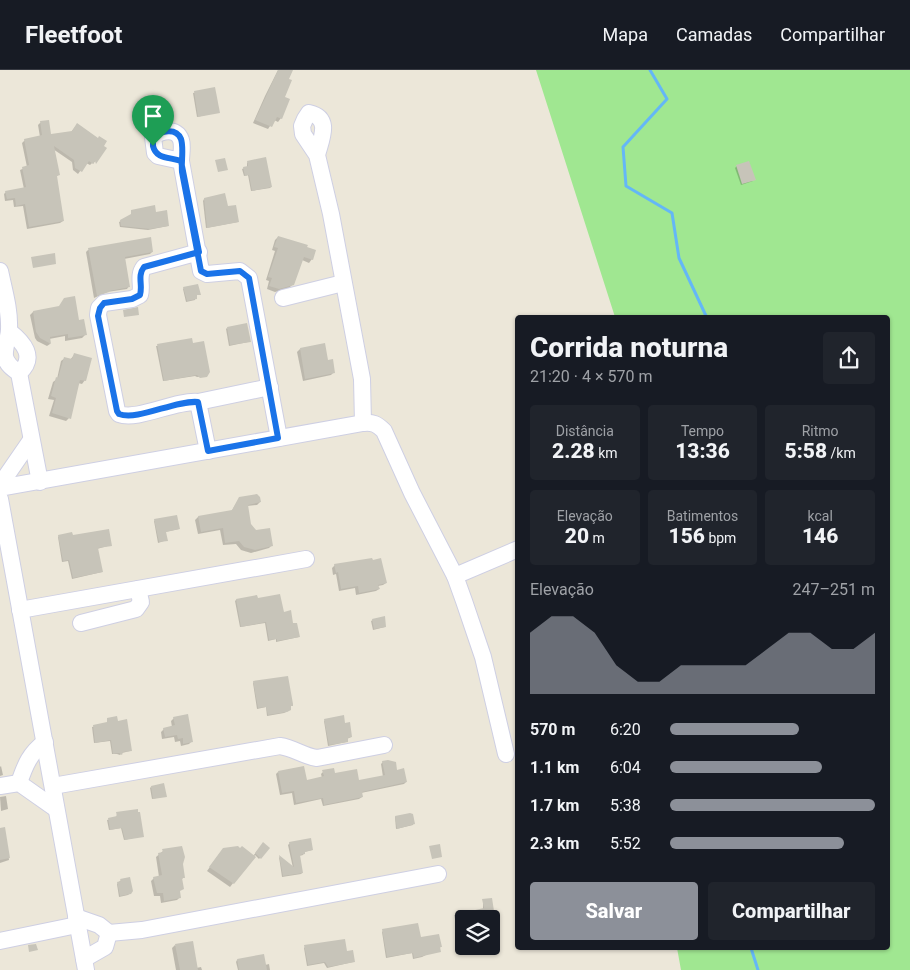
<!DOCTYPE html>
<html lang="pt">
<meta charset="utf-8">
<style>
body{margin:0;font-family:Roboto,sans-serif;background:#20242c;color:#f1f3f6;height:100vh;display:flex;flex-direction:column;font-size:19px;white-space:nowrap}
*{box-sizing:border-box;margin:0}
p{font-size:16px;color:#9ea1a6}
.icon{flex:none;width:28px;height:28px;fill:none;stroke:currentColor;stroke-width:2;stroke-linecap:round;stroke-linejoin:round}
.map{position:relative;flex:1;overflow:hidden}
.details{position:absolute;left:515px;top:245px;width:375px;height:635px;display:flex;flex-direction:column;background:#171b24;border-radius:5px;box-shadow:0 1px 4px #0004}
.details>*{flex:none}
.fabs{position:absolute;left:455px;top:840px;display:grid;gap:10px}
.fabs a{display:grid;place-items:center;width:45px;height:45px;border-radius:5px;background:#171b24;box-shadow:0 1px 4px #0004;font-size:25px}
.pin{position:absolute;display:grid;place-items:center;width:42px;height:42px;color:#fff;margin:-51px -21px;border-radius:50% 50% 50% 0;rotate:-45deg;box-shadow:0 0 5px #0007}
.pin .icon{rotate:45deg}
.round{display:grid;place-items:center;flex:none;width:52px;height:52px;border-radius:5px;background:#20242c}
.headline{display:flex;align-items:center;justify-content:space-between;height:85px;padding:0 15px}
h1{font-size:28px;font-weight:800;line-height:38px}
.metrics{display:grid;grid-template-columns:repeat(3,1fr);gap:8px;height:85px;padding:5px 15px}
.metrics div{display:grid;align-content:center;border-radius:5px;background:#20242c;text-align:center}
.metrics b{font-size:21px;font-weight:800}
.metrics small{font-size:14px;font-weight:400}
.metrics p{font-size:14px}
.chart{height:140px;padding:10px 15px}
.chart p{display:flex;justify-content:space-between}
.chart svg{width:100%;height:90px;margin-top:5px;fill:#8c9099;opacity:.7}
.action{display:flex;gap:10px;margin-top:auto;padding:10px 15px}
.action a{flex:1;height:58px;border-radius:5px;background:#8c9099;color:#fff;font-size:20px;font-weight:800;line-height:58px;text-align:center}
.action a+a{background:#20242c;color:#f1f3f6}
ul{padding:0 15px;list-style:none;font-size:16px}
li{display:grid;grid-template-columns:80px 60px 1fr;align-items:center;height:38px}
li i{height:12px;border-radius:6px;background:#8c9099}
header{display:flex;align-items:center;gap:30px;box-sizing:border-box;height:70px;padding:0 25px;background:#171b24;border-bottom:1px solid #363941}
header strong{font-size:24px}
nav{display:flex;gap:28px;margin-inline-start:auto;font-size:18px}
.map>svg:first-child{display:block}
.green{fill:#a0e791}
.shadow{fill:#0003}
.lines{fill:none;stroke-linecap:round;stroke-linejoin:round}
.stream{stroke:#64b7f7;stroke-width:3}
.building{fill:#c7c4b9}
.minor-casing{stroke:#cecfe3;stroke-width:18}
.minor{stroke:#fff;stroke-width:16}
.route-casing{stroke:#fff;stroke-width:10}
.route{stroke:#1a73e8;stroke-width:6}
</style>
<header>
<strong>Fleetfoot</strong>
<nav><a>Mapa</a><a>Camadas</a><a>Compartilhar</a></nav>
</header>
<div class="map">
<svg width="910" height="900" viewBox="0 0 910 900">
<rect width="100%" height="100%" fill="#ece7d9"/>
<!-- green -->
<path class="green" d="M536,0H910V900H681L677,878H888V248L615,247Z"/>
<!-- shadow -->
<g class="shadow">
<path d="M278,0H291L283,28L281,48L278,52L274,50L268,59L253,53L265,26Z"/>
<path d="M214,19L218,42L197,47L193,23Z"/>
<path d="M48,51L50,65L71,62L75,57L105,78L93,94V92L90,95L86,93L78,104L73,100L72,92L53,79L58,105L56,107L63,151L60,153L27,159L23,136L14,137L13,130L5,131L4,124L6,122L24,119L20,100L27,97L22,73L25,70L40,67L38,55L40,53Z"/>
<path d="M247,92L271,117L270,118L251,121L248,105L244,106L242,99L247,97Z"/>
<path d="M737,96L753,111L741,115L735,98Z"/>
<path d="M204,129L227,138L238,152L206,158L203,131Z"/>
<path d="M131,141L155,144L168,156L148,160L120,157L119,152L131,146Z"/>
<path d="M278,167L312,189L309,193L302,190L293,214L289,218L275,222L267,219L269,211L266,210L275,181L272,180L275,170Z"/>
<path d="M150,169L152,182L150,184L124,189L129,216L127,219L107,222L94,228L86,182L88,180Z"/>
<path d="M184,218L199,224L195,226V230L186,232L183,219Z"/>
<path d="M58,238L78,251L85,265L82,268L65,271V266L49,269L50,274L47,276L37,271L35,268L30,245L33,242Z"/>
<path d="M227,258L248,272L229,276L226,259Z"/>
<path d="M192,274L206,306L197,307L195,306L163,311L156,276Z"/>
<path d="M300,279L327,291L334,302L331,305L303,311L297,282Z"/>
<path d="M74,285L85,310L82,314L78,313L69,348L66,351L49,346L54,330L48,329L53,312L57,309L61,291L65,288L70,290Z"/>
<path d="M237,432H260L257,435L247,436L250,455L272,475L269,478L251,483L241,480L236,474L223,475L220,460L198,464L195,450L198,447L231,442Z"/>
<path d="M155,450L179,459L165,462L167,470L158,473L154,451Z"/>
<path d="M59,466L111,475L97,479L102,502L72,509L68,491L62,492L58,467Z"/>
<path d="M335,495L386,513L383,515L378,516L379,519L376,521L356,525L355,518L339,521L336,504L333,505L332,498Z"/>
<path d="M236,530H257L283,543L292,555L299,567L276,572V569L268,571L265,553L240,557L235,531Z"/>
<path d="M373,550L385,557L373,560L371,551Z"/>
<path d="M254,612L290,637L288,641L284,643L267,646L266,637L257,639L253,613Z"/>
<path d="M174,648L192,671L189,674L181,676L180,671L175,672L174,667L162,669L161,662L164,659L172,657L171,651Z"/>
<path d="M107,649L131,680L130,681L122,683L120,685L117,684H112L110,671L94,673L92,657L107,654Z"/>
<path d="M325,650L344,655L351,667L347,669L346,672L328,676L324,651Z"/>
<path d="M383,692L396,701L406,712L404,714L361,723L362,727L359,729L323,736L321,729L294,735L292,723L280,725L276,704L278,702L306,711L322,708L321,704L323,702L358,711L383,707L381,694Z"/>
<path d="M1,696L3,705L0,706V697Z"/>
<path d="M151,717L166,726L152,729L150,718Z"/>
<path d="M6,726L8,739L1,741L0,727Z"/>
<path d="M117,744L143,766L124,770L121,758L109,760L107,750L116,748Z"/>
<path d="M412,745L413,755L396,759L395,747Z"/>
<path d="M0,758H4L9,790L0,793Z"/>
<path d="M290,773L312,780L304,782L303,785L299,786L302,803L301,804L282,807L279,787L293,798L288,775Z"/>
<path d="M263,774L268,778L259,789L255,785L230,817L207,801L220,783L253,786Z"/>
<path d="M163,781L182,794L184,807L181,810L179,822L180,827L177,830L161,833L160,826H154L151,811L154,808L159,807L156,787Z"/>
<path d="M121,810L130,823L128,825L119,827L117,814Z"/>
<path d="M483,831L493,840L490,847L485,848L472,843L483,840Z"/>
<path d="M467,843L468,849H464V852L455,854V846Z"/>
<path d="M383,861L420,869L441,877L422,887L413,889L412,883L386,888L382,862Z"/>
<path d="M175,875L196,898L201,897L202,900H176L172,878Z"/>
<path d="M305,877L346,882L353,892L327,898L324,893L307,896L304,878Z"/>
<path d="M237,890L265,895L269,894L270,900H238L236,892Z"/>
</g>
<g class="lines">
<!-- stream -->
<g class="stream">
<path d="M650,0L667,29L623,77L626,116L672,143L679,188L707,248"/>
<path d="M751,878L758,900"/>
</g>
</g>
<!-- building -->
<g class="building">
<path d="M278,0H293L289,9L292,10L285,27L290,29L282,49L277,47L272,57L255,50Z"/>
<path d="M215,17L220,43L198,47L194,21Z"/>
<path d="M49,50L51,64L72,61L77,53L98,68L99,66L107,71L104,76L107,78L96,94L95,91L93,94L89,91L82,102L75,98L74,90L54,76L60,105L57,106L64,151L29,157L25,134L16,136L15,128L7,129L5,121L26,117L22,97L29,95L24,69L42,65L40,51Z"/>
<path d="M266,87L272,117L252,121L249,105L245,106L243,97L248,96L247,91Z"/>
<path d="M225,88L228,100L218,102L215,90Z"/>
<path d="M749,91L756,110L742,114L736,95Z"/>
<path d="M225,123L228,136L236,135L239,152L207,158L204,128Z"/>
<path d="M155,135L156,142L167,140L169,156L150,159L121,156L120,150L131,144V140Z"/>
<path d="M278,166L308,175L307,177L316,180L313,190L304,187L294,215L279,219L269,216L272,208L268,207L278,178L274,177Z"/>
<path d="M151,167L153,182L125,187L130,217L109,221V222L97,226L88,178Z"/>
<path d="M55,183L56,194L33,198L31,187Z"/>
<path d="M198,214L201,225H197V229L187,231L183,217Z"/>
<path d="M75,226L79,250L84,249L87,265L68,268V264L50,267L51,274L40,268L36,262L33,241L59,236L64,228Z"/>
<path d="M138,237L139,245L124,247L123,240Z"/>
<path d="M247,253L251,272L230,275L227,257Z"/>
<path d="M192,268L193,273L204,271L210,302L207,307L200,308L197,305L164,311L157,274Z"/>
<path d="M325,273L328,290L333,289L335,303L305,309L300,278Z"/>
<path d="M74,283L92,288L86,311L80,310L71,349L52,343L56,328L51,326L56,307L58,308L64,287L72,289Z"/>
<path d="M257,424L260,427L261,432L248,435L251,454L256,460L270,458L273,476L255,480L244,477L239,471L225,473L223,458L201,462L198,446L232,440L239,427Z"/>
<path d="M177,445L180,459L166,462L168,471L159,472L154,449Z"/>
<path d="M109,459L112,476L98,478L103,502L73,508L69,490L63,491L58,465L72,462L73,465Z"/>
<path d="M372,488L373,490L381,488L387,513L378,515L380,519L359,523L358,516L341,519L338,502L336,503L334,494Z"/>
<path d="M280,524L284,542L291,540L293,553H297L300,567L277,571V569L269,570L266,552L241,557L236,529L257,525L258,528Z"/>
<path d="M385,546L386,557L374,559L372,549Z"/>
<path d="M288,606L293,634V636H291V640L287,642L268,645L266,637L258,638L253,611Z"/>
<path d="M188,644L193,672L183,674V668L178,669L177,665L165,667L163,658L175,655L173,647Z"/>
<path d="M344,645L345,653L350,652L352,667L348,668V672L329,675L324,649Z"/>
<path d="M117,646L118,651L127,649L132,681L123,682L122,685L119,683L113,684L111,670L95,673L93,655L107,652V648Z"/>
<path d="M388,690L396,692L397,700L404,698L407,712L362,722L363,727L324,735L323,728L296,733L294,721L282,723L278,701L304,696L307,710L324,706L322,700L334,698L335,703L357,699L359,710L385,705L382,691Z"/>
<path d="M164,713L167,727L153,729L151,716Z"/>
<path d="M138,739V742H140L144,767L125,770L122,758L110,760L108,748L117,746L116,742Z"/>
<path d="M410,743L413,744L415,754L397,759L395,746Z"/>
<path d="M5,757L10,788L0,790V758Z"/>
<path d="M311,768L313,780L305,782V784L300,785L303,803L283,806L279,785L294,797L289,772Z"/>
<path d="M263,772L270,778L261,789L255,783Z"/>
<path d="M440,774L442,787L432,789L429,776Z"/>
<path d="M182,776L185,787L183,794L185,808H182L184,819L180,821L181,828L164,831L163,823H157L153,807L162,805L158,783L163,782L162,779Z"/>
<path d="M238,776L240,778L242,776L256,787L234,814L209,797L223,778Z"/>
<path d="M130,807L133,821L131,824L120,826L117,812L121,811L120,809Z"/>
<path d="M492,828L494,841H492L493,846L486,847L471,841L484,838L482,829Z"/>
<path d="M464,843V852L456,854L454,845Z"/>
<path d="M418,853L421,867L439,864L442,877H440L441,882L414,888L413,883L387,887L382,859Z"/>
<path d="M345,869L347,881L353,880L355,892L328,897L325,892L308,895L304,875Z"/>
<path d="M193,871L198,900H180L175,874Z"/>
<path d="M36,874L38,880L29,882L28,875Z"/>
<path d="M264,884L267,900H239L237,889Z"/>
</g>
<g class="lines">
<defs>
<g id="minor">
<path d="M317,85C321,69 332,48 309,43L305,49L302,56L303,64L317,85L331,144L362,309L363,353"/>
<path d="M181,91C181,85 183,76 181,70C177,57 161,61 153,67L155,83L158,86L181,91L201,201L207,204L240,201L249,208L279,368"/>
<path d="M199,182L144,197C137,206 143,215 140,225L132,229L104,233L99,238L98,245L117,341L119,344C138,351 175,330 198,332L208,381"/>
<path d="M0,201C4,220 10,240 9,259C9,268 4,277 5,286C6,294 13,299 19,303L40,412"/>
<path d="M283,228L343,213"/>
<path d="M9,261C23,272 37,287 19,303"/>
<path d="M198,332L270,317"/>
<path d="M0,415L31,370"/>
<path d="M0,418L363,353C373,352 377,354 384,361L412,423L455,506L464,531L483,587L506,684"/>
<path d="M0,429L86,900"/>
<path d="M455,506L518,479"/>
<path d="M20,540L306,489"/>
<path d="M81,553L136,539L141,532L138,519"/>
<path d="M19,713C25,695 30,683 45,672"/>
<path d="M0,716L19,713L56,739"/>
<path d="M53,716L280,676C294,678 303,686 317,688L384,675"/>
<path d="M76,847L99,855L109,863"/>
<path d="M109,863L142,860L438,804"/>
<path d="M0,871L77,855"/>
<path d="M84,889L105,877L109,863"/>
</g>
</defs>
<!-- minor casing -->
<use href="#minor" class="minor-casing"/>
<!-- minor -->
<use href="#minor" class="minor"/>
</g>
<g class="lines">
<defs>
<path id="route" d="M153,76C156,89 169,87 181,91L199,182L144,197C137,206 143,215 140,225L132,229L104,233L100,238L98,246L117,341L119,344C138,351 175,330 198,332L208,381L278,368L249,208L240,201L207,204L201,201L182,102C181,92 184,78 181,69C176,57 161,61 153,67V76"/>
</defs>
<!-- route casing -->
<use href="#route" class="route-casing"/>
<!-- route -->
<use href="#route" class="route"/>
</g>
</svg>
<div class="fabs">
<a><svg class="icon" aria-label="layers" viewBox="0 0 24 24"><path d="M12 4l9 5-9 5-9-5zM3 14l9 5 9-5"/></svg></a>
</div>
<div class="pin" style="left:153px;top:76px;background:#1e9e55"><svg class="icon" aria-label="arrive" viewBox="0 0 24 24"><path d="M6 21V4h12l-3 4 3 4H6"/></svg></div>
<section class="details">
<div class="headline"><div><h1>Corrida noturna</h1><p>21:20 · 4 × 570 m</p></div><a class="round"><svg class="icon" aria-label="share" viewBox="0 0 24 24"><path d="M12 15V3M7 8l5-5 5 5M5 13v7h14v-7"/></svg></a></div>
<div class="metrics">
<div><p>Distância</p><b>2.28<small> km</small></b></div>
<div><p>Tempo</p><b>13:36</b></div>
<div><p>Ritmo</p><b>5:58<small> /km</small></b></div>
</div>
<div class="metrics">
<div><p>Elevação</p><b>20<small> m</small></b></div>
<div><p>Batimentos</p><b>156<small> bpm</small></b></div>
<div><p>kcal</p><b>146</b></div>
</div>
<div class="chart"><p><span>Elevação</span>247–251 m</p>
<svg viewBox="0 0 160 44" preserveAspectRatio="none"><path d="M0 44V14L10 6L20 6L30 14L40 30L50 38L60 38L70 30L80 30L90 30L100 30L110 22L120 14L130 14L140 22L150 22L160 14V44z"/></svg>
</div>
<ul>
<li><b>570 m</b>6:20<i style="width:63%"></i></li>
<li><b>1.1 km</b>6:04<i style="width:74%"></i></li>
<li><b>1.7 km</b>5:38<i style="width:100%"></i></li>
<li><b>2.3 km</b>5:52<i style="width:85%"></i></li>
</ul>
<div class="action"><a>Salvar</a><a>Compartilhar</a></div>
</section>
</div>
